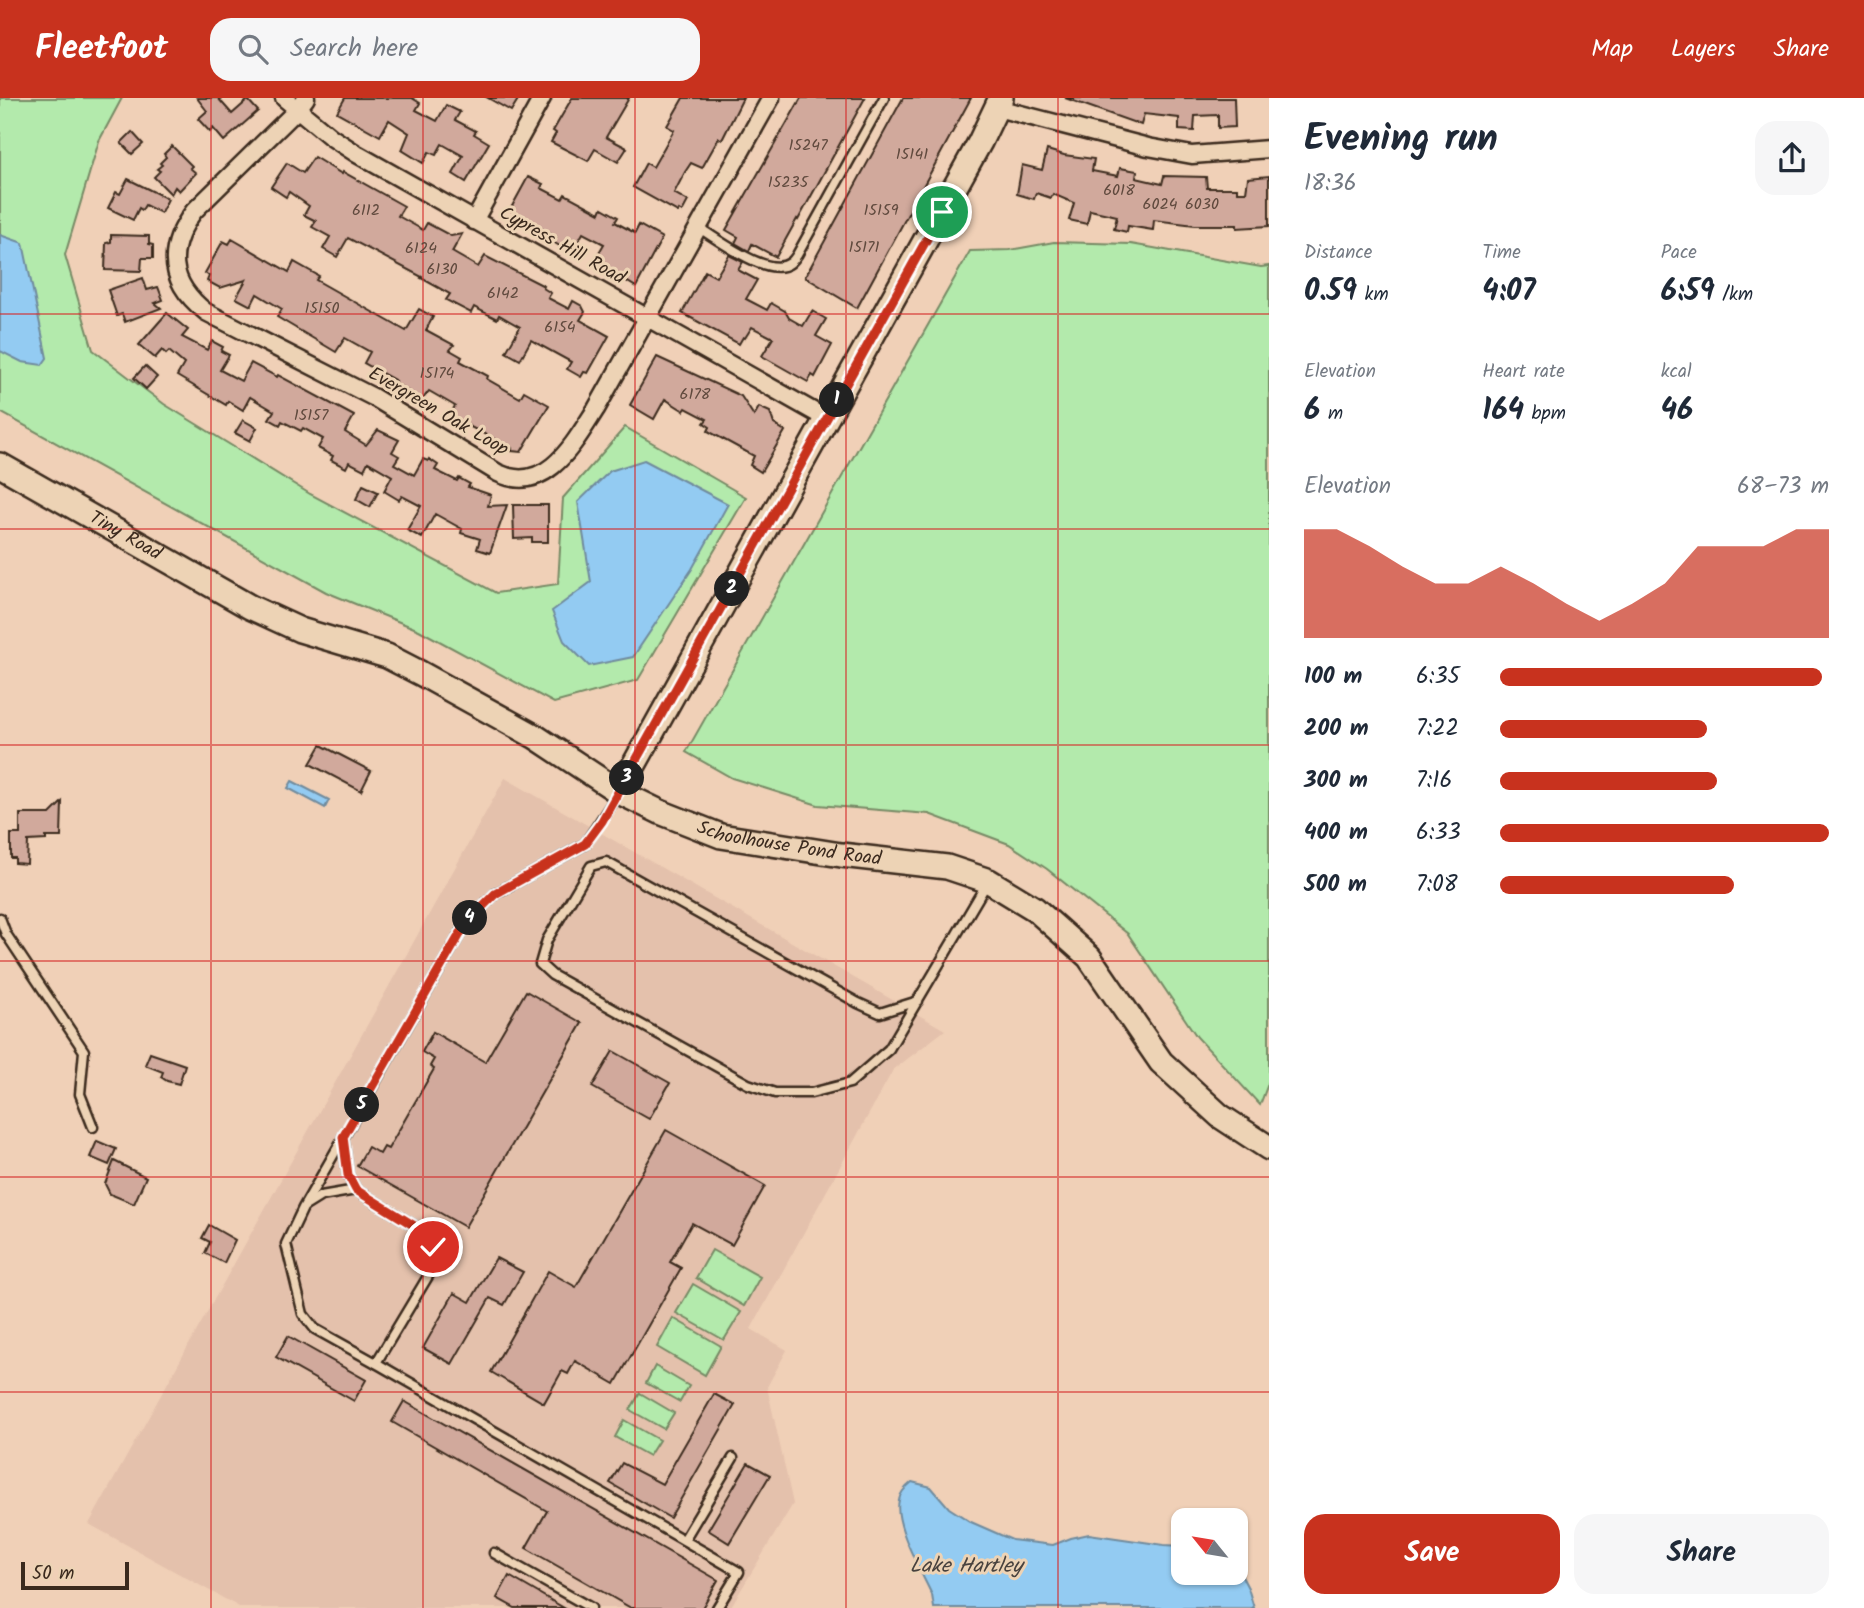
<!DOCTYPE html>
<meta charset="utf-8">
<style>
body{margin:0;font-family:Kalam,sans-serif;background:#f6f6f7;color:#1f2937;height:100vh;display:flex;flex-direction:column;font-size:26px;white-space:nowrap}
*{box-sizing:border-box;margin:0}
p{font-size:23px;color:#747a83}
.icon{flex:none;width:38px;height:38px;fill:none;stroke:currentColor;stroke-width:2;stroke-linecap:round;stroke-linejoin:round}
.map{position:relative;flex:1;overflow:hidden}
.details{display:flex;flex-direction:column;background:#fff;width:595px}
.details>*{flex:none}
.needle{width:46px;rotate:300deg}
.fabs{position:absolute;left:1171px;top:1410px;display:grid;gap:14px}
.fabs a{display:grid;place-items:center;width:77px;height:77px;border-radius:14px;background:#fff;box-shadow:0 2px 5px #0004;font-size:35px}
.scale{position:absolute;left:21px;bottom:18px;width:108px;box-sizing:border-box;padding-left:7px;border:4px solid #3b2a1e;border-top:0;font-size:19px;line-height:24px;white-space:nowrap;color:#3b2a1e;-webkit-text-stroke:5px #edd3b5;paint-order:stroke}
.pin{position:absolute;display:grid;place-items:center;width:60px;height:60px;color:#fff;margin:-30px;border:4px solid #fff;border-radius:50%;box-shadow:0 2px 7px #0007}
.km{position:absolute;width:35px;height:35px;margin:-18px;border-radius:50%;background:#222;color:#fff;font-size:19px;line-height:35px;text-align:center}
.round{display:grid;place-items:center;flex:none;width:74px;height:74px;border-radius:21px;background:#f6f6f7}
.overview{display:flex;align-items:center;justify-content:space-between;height:119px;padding:0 35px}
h1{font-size:38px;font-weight:600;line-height:52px}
.metrics{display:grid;grid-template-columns:repeat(3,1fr);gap:10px;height:119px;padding:7px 35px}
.metrics div{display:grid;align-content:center}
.metrics b{font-size:30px;font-weight:600}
.metrics small{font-size:19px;font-weight:400}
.metrics p{font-size:19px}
.chart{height:196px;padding:14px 35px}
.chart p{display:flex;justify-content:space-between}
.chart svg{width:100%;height:126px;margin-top:7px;fill:#c8321e;opacity:.7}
.action{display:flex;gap:14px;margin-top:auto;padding:14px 35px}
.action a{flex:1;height:80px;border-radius:21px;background:#c8321e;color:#fff;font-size:28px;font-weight:600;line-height:80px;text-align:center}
.action a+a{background:#f6f6f7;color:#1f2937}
ul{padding:0 35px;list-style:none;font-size:23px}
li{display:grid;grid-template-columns:112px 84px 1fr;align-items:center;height:52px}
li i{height:18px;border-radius:9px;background:#c8321e}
header{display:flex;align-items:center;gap:42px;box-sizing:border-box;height:98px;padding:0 35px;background:#c8321e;color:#fff}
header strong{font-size:33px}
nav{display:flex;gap:38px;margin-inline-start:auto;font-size:24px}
.search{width:490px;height:63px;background:#f6f6f7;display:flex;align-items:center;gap:18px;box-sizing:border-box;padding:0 24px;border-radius:21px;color:#747a83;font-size:26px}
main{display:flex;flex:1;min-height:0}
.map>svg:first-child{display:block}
.built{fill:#e4c1ac}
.green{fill:#b3eaac;stroke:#778a65;stroke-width:2}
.water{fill:#93cbf2;stroke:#708b9d;stroke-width:2}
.building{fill:#d1a99c;stroke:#3b2a1e;stroke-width:2}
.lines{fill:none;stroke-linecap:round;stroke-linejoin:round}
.lane-casing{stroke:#3b2a1e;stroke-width:13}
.street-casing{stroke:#3b2a1e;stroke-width:21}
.secondary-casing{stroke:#3b2a1e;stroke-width:28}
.lane{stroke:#edd3b5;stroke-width:8}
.street{stroke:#edd3b5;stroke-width:16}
.secondary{stroke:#edd3b5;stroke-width:23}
.route-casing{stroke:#fff;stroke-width:14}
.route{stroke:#c8321e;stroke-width:9}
.grid{fill:none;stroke:#d62828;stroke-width:2;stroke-opacity:0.55}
.labels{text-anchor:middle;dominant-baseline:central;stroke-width:6;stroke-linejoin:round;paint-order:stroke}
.number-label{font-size:16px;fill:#604a3e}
.street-label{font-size:19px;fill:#3b2a1e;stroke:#edd3b5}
.water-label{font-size:21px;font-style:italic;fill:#48423e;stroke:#edd3b5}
</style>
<header>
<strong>Fleetfoot</strong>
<div class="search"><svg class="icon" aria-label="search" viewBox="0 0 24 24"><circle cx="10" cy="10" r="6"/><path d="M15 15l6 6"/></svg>Search here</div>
<nav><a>Map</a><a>Layers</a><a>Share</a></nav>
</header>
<main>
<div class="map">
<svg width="1269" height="1510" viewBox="0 0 1269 1510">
<rect width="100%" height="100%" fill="#f0d0b7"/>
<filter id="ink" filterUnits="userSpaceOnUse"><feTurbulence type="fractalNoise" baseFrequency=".0143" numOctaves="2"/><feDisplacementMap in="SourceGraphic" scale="14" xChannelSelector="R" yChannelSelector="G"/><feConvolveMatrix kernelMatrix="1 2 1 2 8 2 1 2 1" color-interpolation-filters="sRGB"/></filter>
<g filter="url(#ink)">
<!-- built -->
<path class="built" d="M505,680L945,932L893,972L751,1231L787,1252L767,1289L793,1406L730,1510H241L89,1426Z"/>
<!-- green -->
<g class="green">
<path d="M0,0H122L99,43L65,157L93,252L164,306L310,396L496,495L558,486L563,400L625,329L746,399L638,582L554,605L419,532L326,494L0,314Z"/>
<path d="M1054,144L1131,146L1261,169L1269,168V983L1260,1007L1197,939L1128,836L1047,771L1009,746L929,716L818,707L732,680L686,654L970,153L1010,152Z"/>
<path d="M712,1152L760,1179L744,1208L696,1180Z"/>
<path d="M693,1186L741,1214L724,1242L676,1215Z"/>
<path d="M673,1220L721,1248L705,1277L657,1249Z"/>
<path d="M655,1268L689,1288L680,1304L646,1285Z"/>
<path d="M640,1295L674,1315L664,1331L630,1312Z"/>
<path d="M624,1322L659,1342L649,1358L615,1339Z"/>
</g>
<!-- water -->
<g class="water">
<path d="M0,137L23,145L47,260L42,267L22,264L0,253Z"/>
<path d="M644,362L728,406L692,471L633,559L589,568L564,543L552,513L591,484L578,404L610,373Z"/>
<path d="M292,683L329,702L325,710L288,690Z"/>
<path d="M912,1384L931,1389L949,1410L971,1424L1012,1442L1053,1447L1071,1440L1089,1436L1164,1447L1183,1448V1475H1236V1467L1248,1490L1254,1510H934L932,1497C922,1475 893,1426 899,1402C900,1395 907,1388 912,1384Z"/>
</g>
<!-- building -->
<g class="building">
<path d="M197,0H218L232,16L248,2L258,13L224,43L213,30L210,34L198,21L207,13Z"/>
<path d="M345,0H412L420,5L416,12L437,23L446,7L460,14L455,22L476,33L474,36L489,45L466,84L453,76L463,58L442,46L436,57L429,54L423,65L402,52L409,35L389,22L380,38L337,14Z"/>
<path d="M488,0H519L511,13Z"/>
<path d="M572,0H629L606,39L627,50L618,64L595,51L588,63L551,44L556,35L553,33Z"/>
<path d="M683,0H743L722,42L719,40L702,70L691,65L685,74L674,95L688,103L682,114L679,112L678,114L633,89L646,65L653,69L674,32L667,28Z"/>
<path d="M801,0H865L798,122L797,121L776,159L752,146L749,153L735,145L738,139L726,132Z"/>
<path d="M903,0H971L857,210L805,179Z"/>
<path d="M1065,0H1234L1235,29L1218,30V17L1195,18L1194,33L1179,32V20L1144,16L1141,27Z"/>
<path d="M132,34L143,46L132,56L121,45Z"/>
<path d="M172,48L192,68L190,70L196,75L179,93L175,89L171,96L154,79L160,73L157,71L162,67L160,65L166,59L164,56Z"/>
<path d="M1047,52L1064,57L1094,61L1092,73L1118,78L1120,70L1137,73L1136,80L1162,86L1164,78L1206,79L1207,90H1237V94H1246L1248,80L1269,78V128L1237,130V127H1195L1154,122L1153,132L1128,128L1127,134L1114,131L1117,118L1090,112L1087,126L1069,122L1074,105L1053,96L1051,100L1036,95L1034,101L1017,96L1022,67L1042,72Z"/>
<path d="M314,59L342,76L343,74L404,108L398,118L423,132L427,125L451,138L462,136L452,154L478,169L485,158L544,188L543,190L551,195L548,200L569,211L573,203L582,208L585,214L580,222L609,238L588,275L584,274L581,279L567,271L571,264L531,242L520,262L506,254L520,229L499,217L497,221L474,209L471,215L446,202L450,196L421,180L422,179L348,140L337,159L323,151L330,139L312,129L316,123L304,117L309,108L289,94L286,99L271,89L287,65L303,75Z"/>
<path d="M528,79L543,86L541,90L562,101L565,96L600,115L602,110L618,119L615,124L635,135L639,127L662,140L636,189L594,163L604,146L583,135L574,151L566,148L565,151L553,144L556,139L510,112Z"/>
<path d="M128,81L168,101L161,115L145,107L142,112L139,110L133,122L108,110L116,94L120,96Z"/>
<path d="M111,137L149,138V146L153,147V160H142L141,173L105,172L106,145L111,144Z"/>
<path d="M232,141L289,174L294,164L319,178L316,182L406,233L419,211L433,219L426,232L454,247L450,252L462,259L460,263L488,278L487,281L520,300L524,293L549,307L521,354L512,353V350L449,318L455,308L429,293L422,302L395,285L396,283L364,265L370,254L345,240L336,254L277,219L282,211L257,196L251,208L236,200L246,182L220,190L207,183L209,178L205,175L223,143L229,146Z"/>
<path d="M729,157L743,164L738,172L757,182L746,201L767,212L771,205L785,213L789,220L803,228L812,213L826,221L816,238L832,247L815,279L812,277L808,284L762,258L773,240L752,229L745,240L743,239L739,246L682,215L705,173L716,179Z"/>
<path d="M143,180L147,192L158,189L163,202L155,205L161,210L125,224L122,216L117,218L108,192Z"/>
<path d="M167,215L188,232L182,239L207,252L212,243L223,249L221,253L229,257L220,272L241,283L251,265L277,279L278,277L354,318L345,334L366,347L378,332L399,342L392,354L399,358L394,366L414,377L423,361L428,363L429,361L438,367L435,372L457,383L459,380L470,386L468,389L491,397L488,408L507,407L490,455L477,451L480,441L461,435L462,431L435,416L422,440L407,432L421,408L402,398L399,402L384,393L392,378L368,364L364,372L349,364L346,370L331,362L333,358L318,350L323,341L303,330L301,333L282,323L280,327L269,321L274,313L250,299L243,312L228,303L226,307L177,278L184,266L169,253L166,256L162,252L155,260L139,247Z"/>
<path d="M657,259L741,298L754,318L759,309L770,314L774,326L785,333L761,374L750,367L754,358L708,333L710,329L704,325L707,321L686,310L684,313L665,301L654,321L630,307Z"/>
<path d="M145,268L157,279L146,291L134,280Z"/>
<path d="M243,322L257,330L250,343L235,335Z"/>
<path d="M363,387L378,394L370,409L356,401Z"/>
<path d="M513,407H548V444H532V440L514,441Z"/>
<path d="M321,647L371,673L361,693L310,666Z"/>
<path d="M62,704L61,739H46V742L28,743L27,766L15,765V760H11V736H20V716H50Z"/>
<path d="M526,893L582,925L465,1129L357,1068L368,1049L380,1056L384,1049L388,1051L434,971L430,968L434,961L422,954L433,934L485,964Z"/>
<path d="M613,953L670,985L649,1021L592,989Z"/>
<path d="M150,955L185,967L179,986L167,983L161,979L163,974L145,967Z"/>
<path d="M666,1032L765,1088L732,1147L692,1125L670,1164L681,1170L615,1286L575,1263L568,1276L562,1273L544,1305L491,1274L548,1173L576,1189Z"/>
<path d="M97,1043L116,1051L109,1067L90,1059Z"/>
<path d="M114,1063L146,1079L134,1106L110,1096L105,1086Z"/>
<path d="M209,1127L235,1142L224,1165L205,1155L210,1144L202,1140Z"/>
<path d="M496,1160L523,1174L504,1207L490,1200L452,1266L423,1250L454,1195L470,1204Z"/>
<path d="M288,1238L366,1282L354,1303L276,1259Z"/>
<path d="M714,1296L735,1307L670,1420L610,1385L622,1365L662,1386Z"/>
<path d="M404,1303L718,1482L702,1510H631L526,1450L547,1413L392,1324Z"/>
<path d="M748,1365L770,1377L729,1445L708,1432Z"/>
<path d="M509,1478L564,1510H515L497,1500Z"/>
</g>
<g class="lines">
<defs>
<g id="lane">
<path d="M699,130C718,141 769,181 790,165C793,163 795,160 797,157L884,0"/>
<path d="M0,820L6,836L84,953L80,996L93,1029"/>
<path d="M918,903L880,915L858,905L606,764L591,768L547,842L540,866L552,877L748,986L775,995H811L850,985L889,951L987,785"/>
<path d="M343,1039L348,1077L356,1092L413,1127L433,1149L430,1175L376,1265L315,1231L303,1216L286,1146L303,1110L467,824L495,796L585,746L618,696"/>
<path d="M305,1108L321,1098L356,1092"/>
<path d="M376,1265L739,1474L717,1510"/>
<path d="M684,1442L733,1360"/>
<path d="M494,1455L591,1510"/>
</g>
<g id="street">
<path d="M284,0L331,39L357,56L827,321"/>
<path d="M306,0L297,12L194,113C166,151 168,184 206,214L373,299L498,375C546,398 574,345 596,311L771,0"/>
<path d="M997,10L1148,49L1192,57L1269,51"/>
<path d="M474,123L542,0"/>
</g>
<g id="secondary">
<path id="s1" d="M0,367L250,509L300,532L387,558L420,575L536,639L619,694L660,714L721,738L841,757L947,769L989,783L1035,811L1089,859L1161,964L1220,1018L1269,1050"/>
<path d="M619,694L980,44L1001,0"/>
</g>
</defs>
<!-- lane casing -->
<use href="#lane" class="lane-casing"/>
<!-- street casing -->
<use href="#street" class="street-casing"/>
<!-- secondary casing -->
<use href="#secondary" class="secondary-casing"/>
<!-- lane -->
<use href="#lane" class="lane"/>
<!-- street -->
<use href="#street" class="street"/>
<!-- secondary -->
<use href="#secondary" class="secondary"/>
</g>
</g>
<g class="lines" filter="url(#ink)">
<defs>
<path id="route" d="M433,1149L413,1127L356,1092L348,1077L343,1039L467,824L495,796L585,746L602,723L942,114"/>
</defs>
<!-- route casing -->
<use href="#route" class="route-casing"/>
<!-- route -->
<use href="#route" class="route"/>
</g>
<!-- grid -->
<path class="grid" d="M211,0V1510M423,0V1510M635,0V1510M846,0V1510M1058,0V1510M0,216H1269M0,431H1269M0,647H1269M0,863H1269M0,1079H1269M0,1294H1269"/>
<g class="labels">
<!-- number labels -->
<g class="number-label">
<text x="808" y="47">15247</text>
<text x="912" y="56">15141</text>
<text x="788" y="84">15235</text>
<text x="1119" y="92">6018</text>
<text x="1160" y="106">6024</text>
<text x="1202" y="106">6030</text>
<text x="366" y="112">6112</text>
<text x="881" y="112">15159</text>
<text x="864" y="149">15171</text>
<text x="421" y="150">6124</text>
<text x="442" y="171">6130</text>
<text x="503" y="195">6142</text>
<text x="322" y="210">15150</text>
<text x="560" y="229">6154</text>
<text x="437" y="275">15174</text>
<text x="695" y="296">6178</text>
<text x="311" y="317">15157</text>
</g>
<!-- street labels -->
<g class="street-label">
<text transform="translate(562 148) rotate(29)">Cypress Hill Road</text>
<text transform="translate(438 314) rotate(30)">Evergreen Oak Loop</text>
<text stroke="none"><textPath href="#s1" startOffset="144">Tiny Road</textPath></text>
<text stroke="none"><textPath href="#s1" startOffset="882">Schoolhouse Pond Road</textPath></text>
</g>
<!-- water labels -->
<g class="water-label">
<text x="966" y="1468">Lake Hartley</text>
</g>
</g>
</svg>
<div class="fabs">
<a><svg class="needle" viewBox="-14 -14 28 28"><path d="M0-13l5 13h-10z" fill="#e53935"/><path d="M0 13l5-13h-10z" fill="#747a83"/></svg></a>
</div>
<div class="scale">50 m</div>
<div class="pin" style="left:942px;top:114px;background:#1e9e55"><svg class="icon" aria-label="arrive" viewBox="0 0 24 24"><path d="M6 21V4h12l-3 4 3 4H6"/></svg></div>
<div class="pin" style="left:433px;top:1149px;background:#d93025"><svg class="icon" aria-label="check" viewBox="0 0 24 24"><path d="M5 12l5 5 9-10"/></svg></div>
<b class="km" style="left:837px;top:302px">1</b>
<b class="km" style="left:732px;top:491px">2</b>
<b class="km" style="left:627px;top:680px">3</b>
<b class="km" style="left:470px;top:820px">4</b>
<b class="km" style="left:362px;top:1007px">5</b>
</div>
<section class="details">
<div class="overview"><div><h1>Evening run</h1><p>18:36</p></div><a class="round"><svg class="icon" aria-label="share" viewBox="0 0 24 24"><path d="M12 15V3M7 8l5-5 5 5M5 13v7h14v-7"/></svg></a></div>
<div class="metrics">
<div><p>Distance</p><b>0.59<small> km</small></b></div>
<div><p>Time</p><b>4:07</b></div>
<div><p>Pace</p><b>6:59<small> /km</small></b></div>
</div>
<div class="metrics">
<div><p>Elevation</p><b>6<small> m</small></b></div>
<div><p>Heart rate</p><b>164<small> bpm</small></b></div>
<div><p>kcal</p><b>46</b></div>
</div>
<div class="chart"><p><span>Elevation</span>68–73 m</p>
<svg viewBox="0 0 160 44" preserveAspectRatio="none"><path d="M0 44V6L10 6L20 12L30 19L40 25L50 25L60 19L70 25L80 32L90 38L100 32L110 25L120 12L130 12L140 12L150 6L160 6V44z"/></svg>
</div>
<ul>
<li><b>100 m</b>6:35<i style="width:98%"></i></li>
<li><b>200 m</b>7:22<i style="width:63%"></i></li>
<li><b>300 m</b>7:16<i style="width:66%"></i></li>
<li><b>400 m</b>6:33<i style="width:100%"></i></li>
<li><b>500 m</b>7:08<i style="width:71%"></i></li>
</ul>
<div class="action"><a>Save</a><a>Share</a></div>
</section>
</main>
